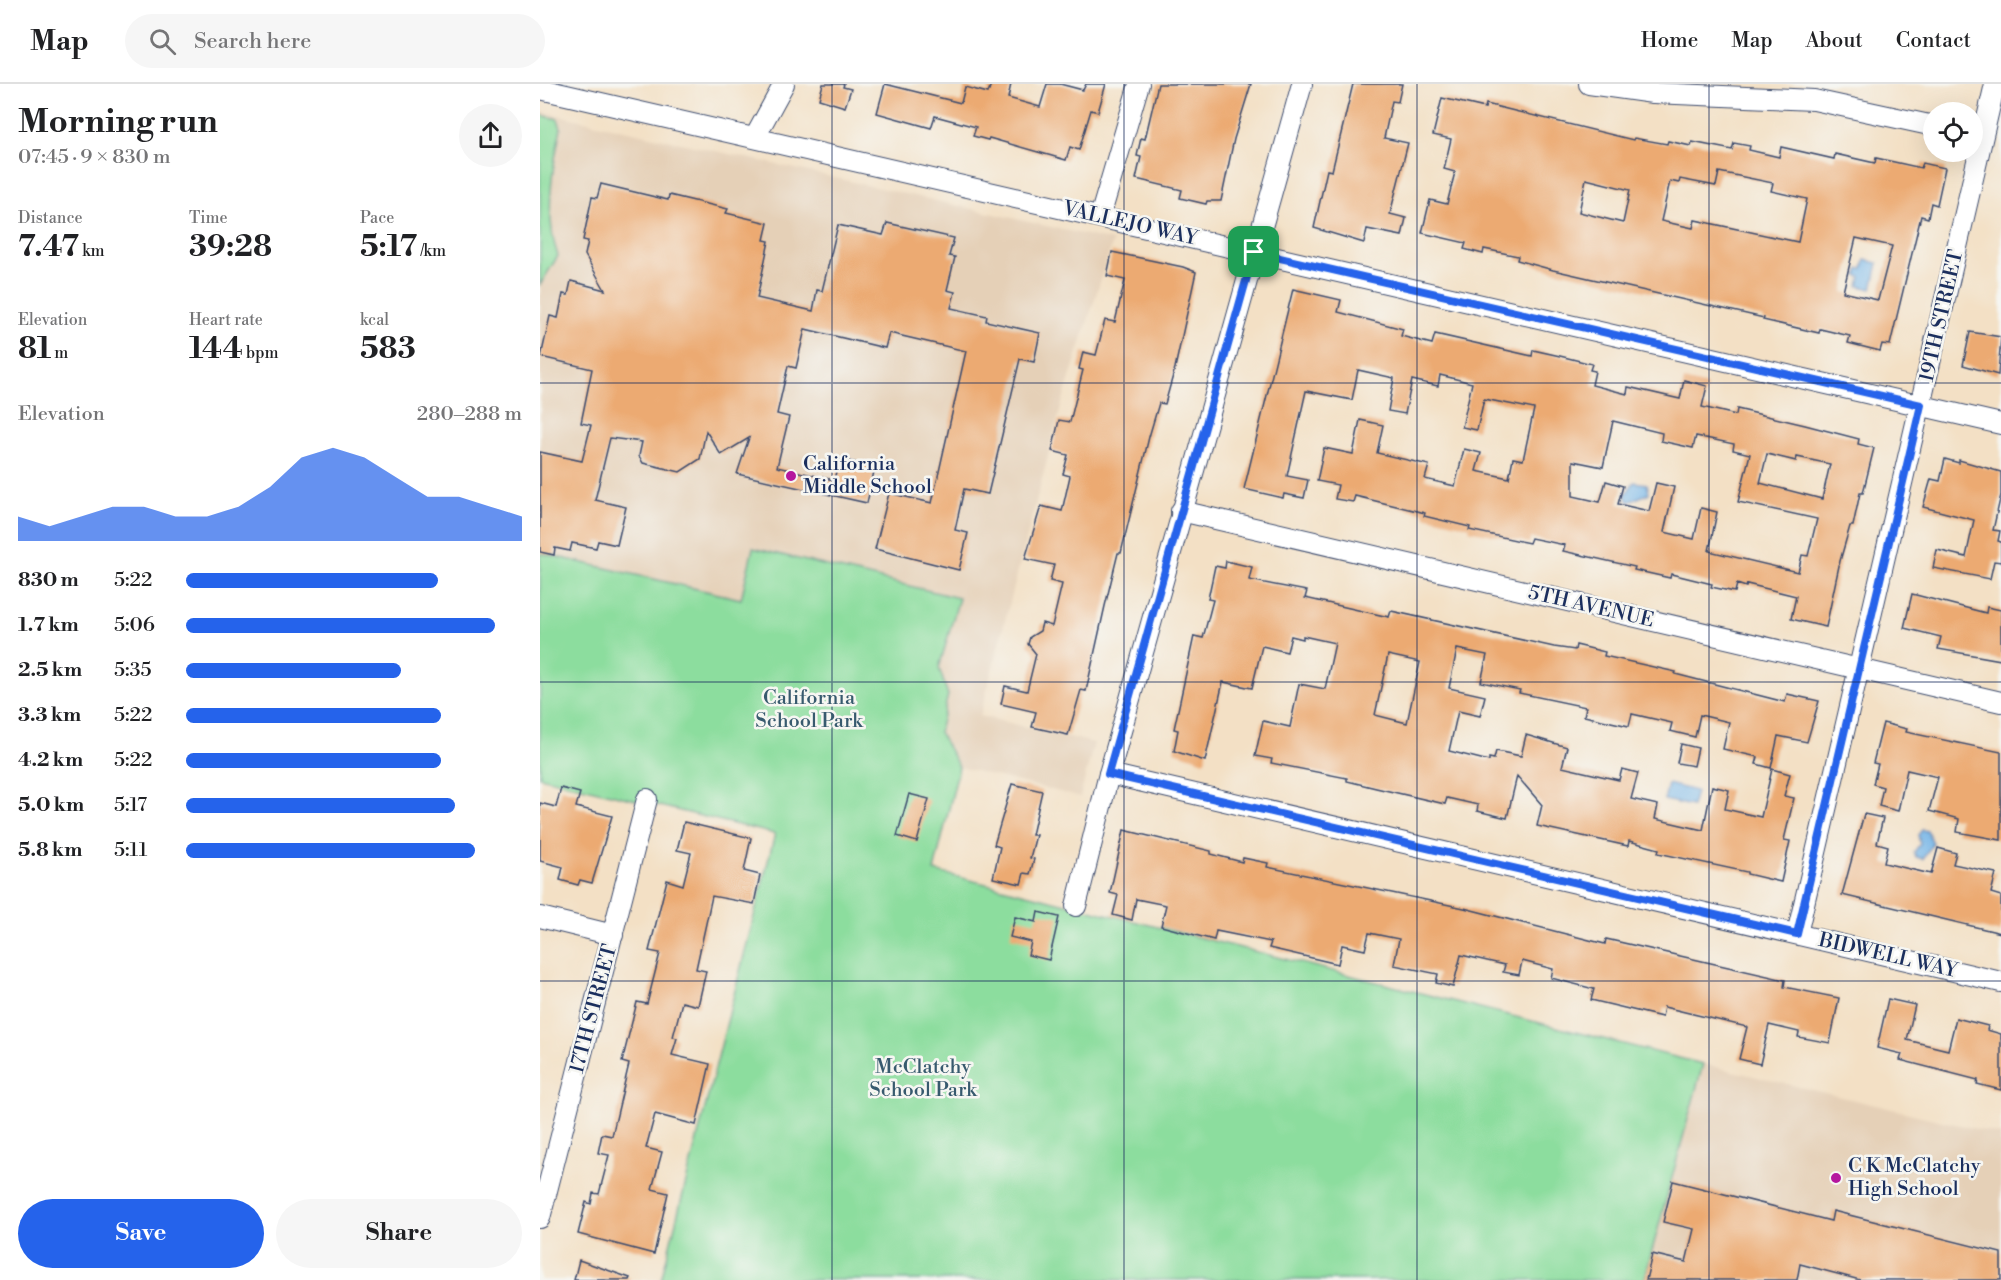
<!DOCTYPE html>
<meta charset="utf-8">
<style>
body{margin:0;font-family:"Libre Bodoni",serif;background:#f6f6f6;color:#202124;height:100vh;display:flex;flex-direction:column;font-size:22px;white-space:nowrap}
*{box-sizing:border-box;margin:0}
p{font-size:20px;color:#757577}
.icon{flex:none;width:33px;height:33px;fill:none;stroke:currentColor;stroke-width:2;stroke-linecap:round;stroke-linejoin:round}
.map{position:relative;flex:1;overflow:hidden}
.panel{display:flex;flex-direction:column;background:#fff;width:540px}
.panel>*{flex:none}
.controls{position:absolute;left:1383px;top:18px;display:grid;gap:12px}
.controls a{display:grid;place-items:center;width:60px;height:60px;border-radius:50%;background:#fff;box-shadow:0 6px 24px #0002;font-size:30px}
.pin{position:absolute;display:grid;place-items:center;width:51px;height:51px;color:#fff;margin:-26px;border-radius:12px;box-shadow:0 3px 9px #0006}
.round{display:grid;place-items:center;flex:none;width:63px;height:63px;border-radius:32px;background:#f6f6f6}
.headline{display:flex;align-items:center;justify-content:space-between;height:102px;padding:0 18px}
h1{font-size:33px;font-weight:700;line-height:45px}
.stats{display:grid;grid-template-columns:repeat(3,1fr);gap:9px;height:102px;padding:6px 18px}
.stats div{display:grid;align-content:center}
.stats b{font-size:30px;font-weight:700}
.stats small{font-size:16px;font-weight:400}
.stats p{font-size:16px}
.chart{height:168px;padding:12px 18px}
.chart p{display:flex;justify-content:space-between}
.chart svg{width:100%;height:108px;margin-top:6px;fill:#2563eb;opacity:.7}
.button{display:flex;gap:12px;margin-top:auto;padding:12px 18px}
.button a{flex:1;height:69px;border-radius:36px;background:#2563eb;color:#fff;font-size:24px;font-weight:700;line-height:69px;text-align:center}
.button a+a{background:#f6f6f6;color:#202124}
ul{padding:0 18px;list-style:none;font-size:20px}
li{display:grid;grid-template-columns:96px 72px 1fr;align-items:center;height:45px}
li i{height:15px;border-radius:8px;background:#2563eb}
header{display:flex;align-items:center;gap:36px;box-sizing:border-box;height:84px;padding:0 30px;background:#fff;border-bottom:2px solid #e0e0e0}
header strong{font-size:28px}
nav{display:flex;gap:33px;margin-inline-start:auto;font-size:21px}
.search{width:420px;height:54px;background:#f6f6f6;display:flex;align-items:center;gap:15px;box-sizing:border-box;padding:0 21px;border-radius:33px;color:#757577;font-size:22px}
main{display:flex;flex:1;min-height:0}
.map>svg:first-child{display:block}
.built{fill:#e5d0b7}
.green{fill:#8cdd9e;stroke:#54867e;stroke-width:1.5}
.water{fill:#72b3e6;stroke:#4671a2;stroke-width:1.5}
.building{fill:#ecaa72;fill-rule:evenodd}
.lines{fill:none;stroke-linecap:round;stroke-linejoin:round}
.minor-casing{stroke:#3b4a6d;stroke-width:22}
.minor{stroke:#fff;stroke-width:20}
.route-casing{stroke:#fff;stroke-width:12}
.route{stroke:#2563eb;stroke-width:8}
.grid{fill:none;stroke:#1b2f5e;stroke-width:1.5;stroke-opacity:0.55}
.poi-dot{fill:#b5179e;stroke:#f6f6f2;stroke-width:2}
.labels{text-anchor:middle;dominant-baseline:central;stroke-width:5;stroke-linejoin:round;paint-order:stroke}
.street-label{font-size:20px;fill:#1b2f5e;stroke:#f6f6f2}
.poi-label{font-size:20px;fill:#1b2f5e;stroke:#f6f6f2;text-anchor:start}
.park-label{font-size:20px;fill:#375a6e;stroke:#f6f6f2}
</style>
<header>
<strong>Map</strong>
<div class="search"><svg class="icon" aria-label="search" viewBox="0 0 24 24"><circle cx="10" cy="10" r="6"/><path d="M15 15l6 6"/></svg>Search here</div>
<nav><a>Home</a><a>Map</a><a>About</a><a>Contact</a></nav>
</header>
<main>
<section class="panel">
<div class="headline"><div><h1>Morning run</h1><p>07:45 · 9 × 830 m</p></div><a class="round"><svg class="icon" aria-label="share" viewBox="0 0 24 24"><path d="M12 15V3M7 8l5-5 5 5M5 13v7h14v-7"/></svg></a></div>
<div class="stats">
<div><p>Distance</p><b>7.47<small> km</small></b></div>
<div><p>Time</p><b>39:28</b></div>
<div><p>Pace</p><b>5:17<small> /km</small></b></div>
</div>
<div class="stats">
<div><p>Elevation</p><b>81<small> m</small></b></div>
<div><p>Heart rate</p><b>144<small> bpm</small></b></div>
<div><p>kcal</p><b>583</b></div>
</div>
<div class="chart"><p><span>Elevation</span>280–288 m</p>
<svg viewBox="0 0 160 44" preserveAspectRatio="none"><path d="M0 44V34L10 38L20 34L30 30L40 30L50 34L60 34L70 30L80 22L90 10L100 6L110 10L120 18L130 26L140 26L150 30L160 34V44z"/></svg>
</div>
<ul>
<li><b>830 m</b>5:22<i style="width:75%"></i></li>
<li><b>1.7 km</b>5:06<i style="width:92%"></i></li>
<li><b>2.5 km</b>5:35<i style="width:64%"></i></li>
<li><b>3.3 km</b>5:22<i style="width:76%"></i></li>
<li><b>4.2 km</b>5:22<i style="width:76%"></i></li>
<li><b>5.0 km</b>5:17<i style="width:80%"></i></li>
<li><b>5.8 km</b>5:11<i style="width:86%"></i></li>
</ul>
<div class="button"><a>Save</a><a>Share</a></div>
</section>
<div class="map">
<svg width="1461" height="1196" viewBox="0 0 1461 1196">
<rect width="100%" height="100%" fill="#f6f6f2"/>
<filter id="ink" filterUnits="userSpaceOnUse"><feTurbulence type="fractalNoise" baseFrequency=".0167" numOctaves="2"/><feDisplacementMap in="SourceGraphic" scale="12" xChannelSelector="R" yChannelSelector="G"/><feConvolveMatrix kernelMatrix="1 2 1 2 8 2 1 2 1" color-interpolation-filters="sRGB"/></filter>
<filter id="wash" filterUnits="userSpaceOnUse"><feTurbulence type="fractalNoise" baseFrequency=".008" numOctaves="4" result="noise"/><feDisplacementMap in="SourceGraphic" scale="24" xChannelSelector="R" yChannelSelector="G"/><feGaussianBlur stdDeviation="1.35" result="paint"/><feColorMatrix in="noise" values="0 0 0 0 0 0 0 0 0 0 0 0 0 0 0 0 0 1.4 0 .05"/><feComposite in="paint" operator="in"/></filter>
<g filter="url(#wash)">
<rect width="100%" height="100%" fill="#f3e0c5"/>
<!-- built -->
<g class="built">
<path d="M0,27L573,157L522,319L440,632L554,659L540,713L419,683L399,648L408,611L399,584L419,515L213,464L201,515L0,469Z"/>
<path d="M1163,980L1461,1051V1196H1104Z"/>
</g>
<!-- green -->
<g class="green">
<path d="M0,31L18,35L21,44C12,85 4,132 18,172L0,201Z"/>
<path d="M213,464L419,514L399,584L408,611L399,648L419,683L394,787L1163,980L1104,1196H121L235,750L0,693V469L201,515Z"/>
</g>
<!-- water -->
<g class="water">
<path d="M1325,176L1338,179L1332,205L1319,202L1321,193L1317,192L1319,185H1323Z"/>
<path d="M1094,398L1107,400L1109,409L1089,418L1085,411Z"/>
<path d="M1128,700L1156,707L1152,722L1124,716Z"/>
<path d="M1382,746L1387,747L1393,759L1383,775L1376,773L1374,768L1380,760L1378,751Z"/>
</g>
<g id="blocks">
<!-- building -->
<g class="building">
<path d="M283,0H304L303,3L311,5L305,23L279,15Z"/>
<path d="M345,0L421,19L425,3L448,9L451,0H471L468,14L500,23L507,0H520L543,6L546,0H566L558,28L551,26L539,66L530,63L526,76L449,54L448,56L433,52L436,43L395,32L391,44L337,29Z"/>
<path d="M618,0H711L694,55L681,117H667L666,120L640,114L642,106L596,95L601,73L597,72L601,54L605,55Z"/>
<path d="M813,0H862L858,18L852,17L844,54L868,59L850,130L866,134L862,152L827,145L824,159L774,144L787,86L792,87Z"/>
<path d="M902,14L945,24L946,20L1093,56L1094,54L1127,60L1128,57L1151,62L1152,58L1192,66L1194,59L1210,62L1209,66L1239,73L1241,63L1294,75L1295,70L1335,79L1336,74L1381,84L1383,79L1405,84L1397,121L1391,119L1388,134L1381,132L1350,261L1342,260L1340,267L1308,259L1310,252L1280,245L1279,249L1223,236L1224,234L1013,186L977,176L978,172L944,165L943,170L924,165L926,159L882,149L890,116L907,120L915,88L904,85L911,55L893,51ZM1179,88L1233,99L1231,107L1267,115L1258,158L1155,136L1153,144L1121,137L1130,97L1139,99L1140,95L1176,102ZM1046,95L1090,106L1083,139L1039,128ZM1316,154L1352,162L1338,216L1303,208Z"/>
<path d="M61,100L128,116L129,111L188,125L186,129L228,139L224,156L229,157L217,214L273,227L277,206L282,207L298,141L343,151L347,139L414,154L409,172L415,173L407,206L415,208L411,224L447,232L446,237L500,249L494,278L480,275L448,410L424,405L415,446L428,449L419,486L335,465L349,409L392,419L426,267L349,249L345,264L265,245L256,284L248,282L237,330L249,333L237,383L294,396L299,375L335,383L327,419L197,390L209,354L181,371L166,347L160,375L140,388L103,379L99,372L102,358L70,354L55,416L86,423L77,461L58,457L56,464L32,459L30,467L15,464L14,471L0,468V368L42,377L51,341L41,339L52,285L1,273L10,232L18,234L23,210L28,211L31,197L65,206L45,171L48,157L43,156L52,113L57,114Z"/>
<path d="M572,168L643,183L656,188L635,284L625,320L619,319L609,353L581,469H578L565,522L546,607L541,606L528,651L492,643L496,628L461,620L465,602L487,607L496,570L488,560L490,553L500,547L502,539L512,542L522,500L510,497L514,481L485,475L501,422L522,427L530,392L523,390L528,371L512,367L519,336L530,338L543,286L539,285L543,268L556,271L565,236L575,238L585,196L567,192Z"/>
<path d="M753,205L801,216L798,228L863,245L861,252L892,260L895,250L992,272L993,266L1020,272L1052,280L1050,286L1055,287L1052,301L1087,310L1088,303L1140,315L1144,296L1167,302L1162,323L1196,331L1197,325L1265,341L1319,355L1318,360L1334,364L1323,409H1320L1313,442H1310L1300,477L1286,543L1251,535L1256,512L1207,500L1206,503L1197,500L1195,508L1171,503L1172,500L1131,490L1130,494L1094,486L1095,483L1023,467L1025,461L991,454L989,459L929,446L930,443L884,432L885,429L815,412L813,418L795,415L798,401L777,397L784,364L813,370L820,336L843,341L837,369L889,381L885,395L915,402L924,365L941,369L936,387L969,394L973,374L983,376L994,325L944,315L937,346L922,343L932,299L900,291L898,302L872,296L865,330L848,327L854,294L818,286L812,316L766,307L747,392L768,396L764,414L744,410L743,414L704,405ZM1073,337L1122,349L1121,357L1153,364L1156,352L1194,360L1193,366L1210,370L1198,418L1277,435L1268,472L1262,471L1258,488L1169,467L1177,428L1161,424L1154,455L1124,448L1134,403L1116,399L1109,427L1078,420L1083,402L1066,397L1060,418L1033,412V377L1063,383ZM1227,370L1256,377L1257,373L1290,380L1282,415L1220,399Z"/>
<path d="M1430,248L1461,253L1458,291L1423,281Z"/>
<path d="M1405,375L1419,379V376L1461,388V411L1453,446L1460,447L1458,457L1461,458V478L1454,477L1450,495L1393,484L1397,466L1426,473L1434,436L1383,423L1391,395L1400,397Z"/>
<path d="M686,477L712,483L709,496L767,507L765,514L849,533L851,527L1014,563L1035,566L1036,561L1065,568L1064,572L1136,588L1135,590L1245,618L1247,610L1279,617L1267,658L1238,652L1231,684L1216,680L1218,673L1183,665L1189,638L1160,631L1155,653L1130,647L1132,639L1092,630L1089,642L1044,632L1046,623L979,609L980,606L941,598L947,571L917,565L909,604L945,612L940,632L918,627L909,667L949,677V674L954,675L956,667L981,672L986,651L1027,663L1022,683L1079,696L1082,685L1098,689L1091,715L1118,721L1115,735L1163,746L1172,702L1189,706L1185,725L1221,733L1232,685L1250,690L1244,712L1254,714L1244,756L1250,757L1241,798L1207,790V788L1118,769L1119,765L1089,757L1088,762L997,742L1002,721L977,692L967,734L937,727L938,721L907,714L905,720L836,704L807,697V694L731,679L732,675L715,672L723,637L750,643L759,600L785,605L795,559L763,552V555L751,552L747,568L722,562L712,604L683,598L665,677L634,667L638,646L634,645L654,552L663,554L673,516L668,515L675,482L685,484ZM848,571L880,578L867,639L835,631Z"/>
<path d="M1372,510L1446,529L1447,523L1461,526V576L1398,565L1401,553L1364,544Z"/>
<path d="M1343,639L1367,645L1366,648L1461,668V756L1417,748L1419,735L1389,727L1398,693L1367,686L1358,727L1339,722L1343,703L1333,700L1338,680L1333,679Z"/>
<path d="M1141,660L1158,664L1154,682L1137,679Z"/>
<path d="M472,700L502,707L492,751H496L490,774L494,775L490,790L484,789L481,800L453,794L460,763L454,761Z"/>
<path d="M21,704L40,709L36,723L72,732L52,799L40,796L38,801L20,796L23,783L0,777V719L16,723Z"/>
<path d="M369,710L389,715L377,758L357,752Z"/>
<path d="M1324,730L1343,734L1337,759L1348,762L1344,779L1391,790L1398,764L1416,769L1413,780L1456,789L1451,809L1461,812V849L1302,811Z"/>
<path d="M144,738L211,754L204,787L220,791L214,820L172,812L156,885L166,887L158,922L142,918L133,953L137,954L132,971L170,980L156,1041L115,1030L106,1064L122,1068L112,1105L128,1109L114,1170L38,1150L46,1118L51,1120L53,1109L59,1110L69,1071L58,1069L62,1050L72,1052L89,980L82,978L97,918L107,920L120,869L109,867L127,796L143,801L151,769L137,766Z"/>
<path d="M584,746L671,767V770L702,778L703,774L728,779L727,783L924,824L1065,860L1066,855L1245,896L1244,903L1299,914L1290,959L1258,953L1259,948L1229,941L1220,980L1199,975L1207,943L1124,923L1122,933L1051,916L1054,905L1011,894L1013,885L982,877L979,891L963,888L965,881L921,871L913,903L896,899L898,890L854,881L859,855L829,849L825,866L802,861L798,880L729,864L731,858L676,847L674,856L621,842L626,821L596,815L592,836L573,831L578,811L570,809Z"/>
<path d="M498,828L519,833L509,876L488,871L491,858L470,853L475,833L496,838Z"/>
<path d="M1348,915L1375,921L1367,956L1408,966L1416,934L1448,942L1447,946L1461,950V1006L1437,1000L1438,996L1360,976L1362,970L1337,964Z"/>
<path d="M1133,1097L1291,1137L1293,1127L1461,1169V1196H1320L1260,1180L1257,1196H1106L1112,1170L1146,1178L1154,1145L1123,1138Z"/>
<path d="M39,1176L90,1194L89,1196H34Z"/>
</g>
</g>
</g>
<g filter="url(#ink)">
<use href="#blocks" fill-opacity="0" stroke="#3b4a6d" stroke-width="1.5"/>
<g class="lines">
<defs>
<g id="minor">
<path d="M1049,0L1113,9L1274,16L1394,42"/>
<path d="M0,5L1461,340"/>
<path d="M215,53L244,0"/>
<path d="M560,133L599,0"/>
<path d="M641,427L1461,618"/>
<path d="M569,690L1461,898"/>
<path d="M536,822L569,690L762,0"/>
<path d="M0,833L73,851"/>
<path d="M1257,850L1455,0"/>
<path d="M0,1134L107,715"/>
</g>
</defs>
<!-- minor casing -->
<use href="#minor" class="minor-casing"/>
<!-- minor -->
<use href="#minor" class="minor"/>
</g>
</g>
<g class="lines" filter="url(#ink)">
<defs>
<path id="route" d="M714,168L1381,321L1257,850L568,690Z"/>
</defs>
<!-- route casing -->
<use href="#route" class="route-casing"/>
<!-- route -->
<use href="#route" class="route"/>
</g>
<!-- grid -->
<path class="grid" d="M292,0V1196M584,0V1196M877,0V1196M1169,0V1196M0,299H1461M0,598H1461M0,897H1461"/>
<!-- markers -->
<g class="poi-dot">
<circle cx="251" cy="392" r="6"/>
<circle cx="1296" cy="1094" r="6"/>
</g>
<g class="labels">
<!-- street labels -->
<g class="street-label">
<text transform="translate(590 140) rotate(13)">VALLEJO WAY</text>
<text transform="translate(1402 232) rotate(-77)">19TH STREET</text>
<text transform="translate(1051 523) rotate(13)">5TH AVENUE</text>
<text transform="translate(1348 872) rotate(13)">BIDWELL WAY</text>
<text transform="translate(54 925) rotate(-75)">17TH STREET</text>
</g>
<!-- poi labels -->
<g class="poi-label">
<text x="263" y="380">California<tspan x="263" dy="23">Middle School</tspan></text>
<text x="1308" y="1082">C K McClatchy<tspan x="1308" dy="23">High School</tspan></text>
</g>
<!-- park labels -->
<g class="park-label">
<text x="269" y="614">California<tspan x="269" dy="23">School Park</tspan></text>
<text x="383" y="983">McClatchy<tspan x="383" dy="23">School Park</tspan></text>
</g>
</g>
</svg>
<div class="controls">
<a><svg class="icon" aria-label="locate" viewBox="0 0 24 24"><circle cx="12" cy="12" r="6"/><path d="M12 2v4M12 18v4M2 12h4M18 12h4"/></svg></a>
</div>
<div class="pin" style="left:714px;top:168px;background:#1e9e55"><svg class="icon" aria-label="arrive" viewBox="0 0 24 24"><path d="M6 21V4h12l-3 4 3 4H6"/></svg></div>
</div>
</main>
